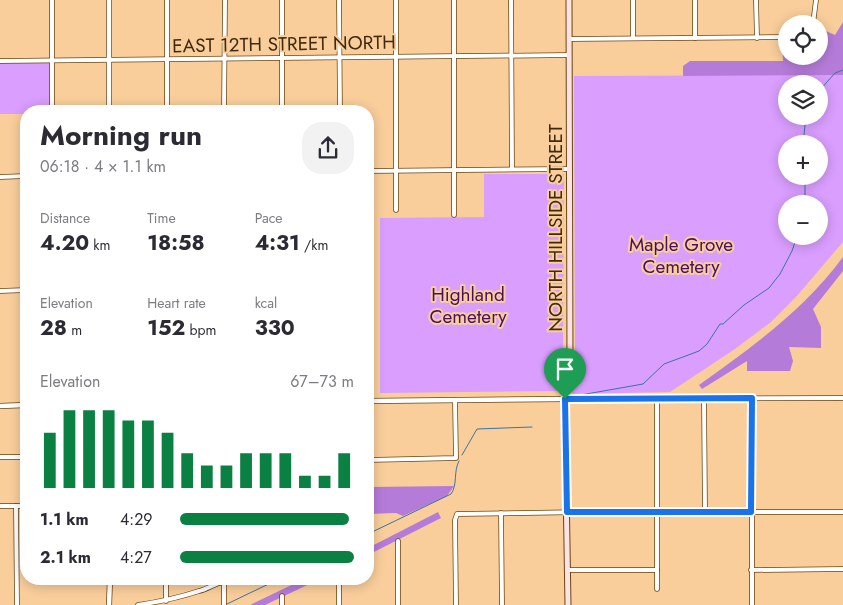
<!DOCTYPE html>
<meta charset="utf-8">
<style>
body{margin:0;font-family:Jost,sans-serif;background:#f2f2f3;color:#2b2b33;height:100vh;display:flex;flex-direction:column;font-size:19px;white-space:nowrap}
*{box-sizing:border-box;margin:0}
p{font-size:16px;color:#7c7c81}
.icon{flex:none;width:28px;height:28px;fill:none;stroke:currentColor;stroke-width:2;stroke-linecap:round;stroke-linejoin:round}
.map{position:relative;flex:1;overflow:hidden}
.details{position:absolute;left:20px;top:105px;width:354px;height:480px;display:flex;flex-direction:column;background:#fff;border-radius:20px;box-shadow:0 2px 12px #0003}
.details>*{flex:none}
.fabs{position:absolute;left:778px;top:15px;display:grid;gap:10px}
.fabs a{display:grid;place-items:center;width:50px;height:50px;border-radius:50%;background:#fff;box-shadow:0 2px 12px #0003;font-size:25px}
.pin{position:absolute;display:grid;place-items:center;width:42px;height:42px;color:#fff;margin:-51px -21px;border-radius:50% 50% 50% 0;rotate:-45deg;box-shadow:0 0 5px #0007}
.pin .icon{rotate:45deg}
.round{display:grid;place-items:center;flex:none;width:52px;height:52px;border-radius:20px;background:#f2f2f3}
.overview{display:flex;align-items:center;justify-content:space-between;height:85px;padding:0 20px}
h1{font-size:28px;font-weight:700;line-height:38px}
.metrics{display:grid;grid-template-columns:repeat(3,1fr);gap:8px;height:85px;padding:5px 20px}
.metrics div{display:grid;align-content:center}
.metrics b{font-size:21px;font-weight:700}
.metrics small{font-size:14px;font-weight:400}
.metrics p{font-size:14px}
.chart{height:140px;padding:10px 20px}
.chart p{display:flex;justify-content:space-between}
.chart svg{width:100%;height:90px;margin-top:5px;stroke:#0b8043;stroke-width:6}
ul{padding:0 20px;list-style:none;font-size:16px}
li{display:grid;grid-template-columns:80px 60px 1fr;align-items:center;height:38px}
li i{height:12px;border-radius:6px;background:#0b8043}
.map>svg:first-child{display:block}
.green{fill:#d99efe;fill-rule:evenodd}
.forest{fill:#b57bd9}
.lines{fill:none;stroke-linecap:round;stroke-linejoin:round}
.stream{stroke:#3f72a3;stroke-width:1}
.minor-casing{stroke:#6a4612;stroke-width:5.5}
.tertiary-casing{stroke:#6a4612;stroke-width:6}
.secondary-casing{stroke:#6a4612;stroke-width:7}
.minor{stroke:#fff;stroke-width:4}
.tertiary{stroke:#fff;stroke-width:4.5}
.secondary{stroke:#fae2e5;stroke-width:5}
.route-casing{stroke:#fff;stroke-width:10}
.route{stroke:#1a73e8;stroke-width:6}
.labels{text-anchor:middle;dominant-baseline:central;stroke-width:4;stroke-linejoin:round;paint-order:stroke}
.street-label{font-size:19px;fill:#3f2a0f;stroke:#f9ce9b}
.park-label{font-size:19px;fill:#490f65;stroke:#f9ce9b}
</style>
<div class="map">
<svg width="843" height="605" viewBox="0 0 843 605">
<rect width="100%" height="100%" fill="#f9ce9b"/>
<!-- green -->
<g class="green">
<path d="M52,60V111H26V114H0V61Z"/>
<path d="M843,75V242L796,297L771,322L735,349L670,392L572,394L575,358L574,76ZM786,84H819V116H786ZM786,144H819V176H786ZM786,204H819V236H786Z"/>
<path d="M484,174H564L563,367L560,391L380,393V218L484,217Z"/>
</g>
<!-- forest -->
<g class="forest">
<path d="M843,22V75L683,76V66L690,61H783L782,41H786V56H819V28L835,35Z"/>
<path d="M843,257V271L813,309L821,327V348L789,347L793,361L790,371H747V361L702,389L699,385C753,346 802,312 843,257Z"/>
<path d="M454,486L447,496L403,516L396,513L368,514V487Z"/>
<path d="M438,512L441,518L368,555V548Z"/>
<path d="M304,579H320L265,605H250Z"/>
</g>
<g class="lines">
<!-- stream -->
<g class="stream">
<path d="M819,91L835,73L843,70"/>
<path d="M803,144L806,116"/>
<path d="M805,176V204"/>
<path d="M575,396L643,384L664,364L699,351L707,344L720,324H723L744,305L769,288L780,274L792,251L797,236"/>
<path d="M462,455L477,429L532,427"/>
<path d="M368,534L451,494C458,484 453,472 459,461"/>
<path d="M227,604L279,579"/>
</g>
<defs>
<g id="minor">
<path d="M52,0V111"/>
<path d="M167,0V111"/>
<path d="M339,0L340,111"/>
<path d="M454,0V215"/>
<path d="M511,0L512,169"/>
<path d="M633,0V38"/>
<path d="M695,0V38"/>
<path d="M756,0L757,38"/>
<path d="M813,24L816,0"/>
<path d="M569,39L786,37"/>
<path d="M0,61L569,55"/>
<path d="M224,111L225,0"/>
<path d="M282,111V0"/>
<path d="M368,171L570,169"/>
<path d="M0,177L26,176"/>
<path d="M396,210V0"/>
<path d="M0,291L26,290"/>
<path d="M704,398L705,512"/>
<path d="M565,399L843,398"/>
<path d="M657,399V589"/>
<path d="M0,457H26"/>
<path d="M368,460L456,458L455,400"/>
<path d="M0,506H26"/>
<path d="M16,506L17,605"/>
<path d="M501,513L502,605"/>
<path d="M568,570H657"/>
<path d="M751,570L843,569"/>
<path d="M166,579V601"/>
<path d="M224,579V605"/>
<path d="M339,579V605"/>
<path d="M138,605C158,602 178,598 199,591C208,589 215,583 224,582"/>
<path d="M282,605V596"/>
<path d="M398,605V541"/>
<path d="M456,605L455,520L457,514L585,512H843"/>
<path d="M752,605V398"/>
</g>
<g id="tertiary">
<path d="M109,111V0"/>
<path d="M368,401L565,399"/>
<path d="M0,406L26,405"/>
<path d="M109,605L110,579"/>
</g>
<path id="secondary" d="M568,605L565,424V404L570,363L569,0"/>
</defs>
<!-- minor casing -->
<use href="#minor" class="minor-casing"/>
<!-- tertiary casing -->
<use href="#tertiary" class="tertiary-casing"/>
<!-- secondary casing -->
<use href="#secondary" class="secondary-casing"/>
<!-- minor -->
<use href="#minor" class="minor"/>
<!-- tertiary -->
<use href="#tertiary" class="tertiary"/>
<!-- secondary -->
<use href="#secondary" class="secondary"/>
</g>
<g class="lines">
<defs>
<path id="route" d="M752,398L751,512H567L565,399Z"/>
</defs>
<!-- route casing -->
<use href="#route" class="route-casing"/>
<!-- route -->
<use href="#route" class="route"/>
</g>
<g class="labels">
<!-- street labels -->
<g class="street-label">
<text transform="translate(284 44) rotate(-1)">EAST 12TH STREET NORTH</text>
<text transform="translate(555 228) rotate(-90)">NORTH HILLSIDE STREET</text>
</g>
<!-- park labels -->
<g class="park-label">
<text x="681" y="244">Maple Grove<tspan x="681" dy="22">Cemetery</tspan></text>
<text x="468" y="294">Highland<tspan x="468" dy="22">Cemetery</tspan></text>
</g>
</g>
</svg>
<div class="fabs">
<a><svg class="icon" aria-label="locate" viewBox="0 0 24 24"><circle cx="12" cy="12" r="6"/><path d="M12 2v4M12 18v4M2 12h4M18 12h4"/></svg></a>
<a><svg class="icon" aria-label="layers" viewBox="0 0 24 24"><path d="M12 4l9 5-9 5-9-5zM3 14l9 5 9-5"/></svg></a>
<a>+</a>
<a>−</a>
</div>
<div class="pin" style="left:565px;top:399px;background:#1e9e55"><svg class="icon" aria-label="arrive" viewBox="0 0 24 24"><path d="M6 21V4h12l-3 4 3 4H6"/></svg></div>
<section class="details">
<div class="overview"><div><h1>Morning run</h1><p>06:18 · 4 × 1.1 km</p></div><a class="round"><svg class="icon" aria-label="share" viewBox="0 0 24 24"><path d="M12 15V3M7 8l5-5 5 5M5 13v7h14v-7"/></svg></a></div>
<div class="metrics">
<div><p>Distance</p><b>4.20<small> km</small></b></div>
<div><p>Time</p><b>18:58</b></div>
<div><p>Pace</p><b>4:31<small> /km</small></b></div>
</div>
<div class="metrics">
<div><p>Elevation</p><b>28<small> m</small></b></div>
<div><p>Heart rate</p><b>152<small> bpm</small></b></div>
<div><p>kcal</p><b>330</b></div>
</div>
<div class="chart"><p><span>Elevation</span>67–73 m</p>
<svg viewBox="0 0 160 44" preserveAspectRatio="none"><path d="M5 44V17M15 44V6M25 44V6M35 44V6M45 44V11M55 44V11M65 44V17M75 44V27M85 44V33M95 44V33M105 44V27M115 44V27M125 44V27M135 44V38M145 44V38M155 44V27"/></svg>
</div>
<ul>
<li><b>1.1 km</b>4:29<i style="width:97%"></i></li>
<li><b>2.1 km</b>4:27<i style="width:100%"></i></li>
</ul>
</section>
</div>
